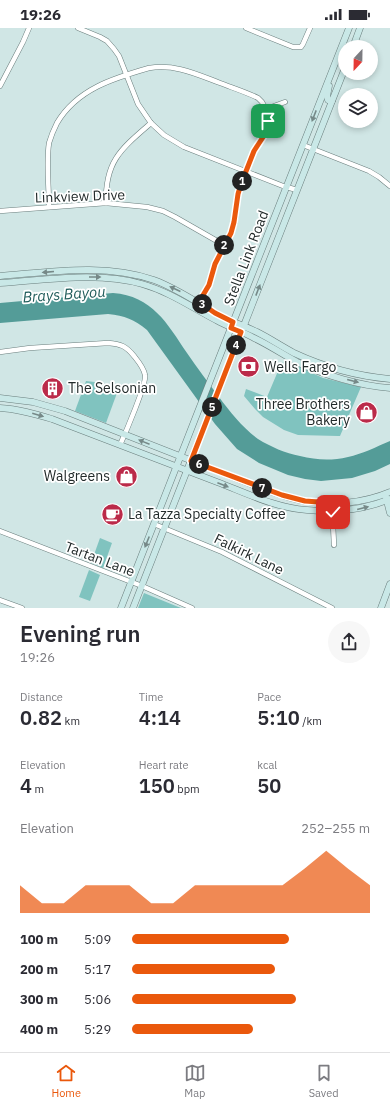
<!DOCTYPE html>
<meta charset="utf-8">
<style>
body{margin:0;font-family:"IBM Plex Sans",sans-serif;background:#f7f7f7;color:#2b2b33;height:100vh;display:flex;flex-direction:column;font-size:15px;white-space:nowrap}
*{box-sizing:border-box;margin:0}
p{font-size:13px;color:#7c7c81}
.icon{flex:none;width:22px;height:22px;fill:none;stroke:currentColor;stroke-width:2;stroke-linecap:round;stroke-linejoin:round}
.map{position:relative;height:580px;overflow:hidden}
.drawer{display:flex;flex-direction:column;background:#fff;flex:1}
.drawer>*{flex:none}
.needle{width:26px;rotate:202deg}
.tools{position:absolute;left:338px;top:12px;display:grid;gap:8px}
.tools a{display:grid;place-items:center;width:40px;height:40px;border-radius:50%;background:#fff;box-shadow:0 2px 6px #0003;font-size:20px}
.pin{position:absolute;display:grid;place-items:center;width:34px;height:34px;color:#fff;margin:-17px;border-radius:8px;box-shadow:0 2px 6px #0006}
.km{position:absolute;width:20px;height:20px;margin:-10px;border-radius:50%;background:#222;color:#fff;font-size:11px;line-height:20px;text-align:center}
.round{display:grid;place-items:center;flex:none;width:42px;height:42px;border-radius:21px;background:#f7f7f7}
.headline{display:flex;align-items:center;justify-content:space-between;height:68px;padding:0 20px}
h1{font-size:22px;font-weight:600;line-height:30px}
.stats{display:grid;grid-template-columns:repeat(3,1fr);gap:6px;height:68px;padding:4px 20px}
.stats div{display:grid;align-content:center}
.stats b{font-size:20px;font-weight:600}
.stats small{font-size:11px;font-weight:400}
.stats p{font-size:11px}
.chart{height:112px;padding:8px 20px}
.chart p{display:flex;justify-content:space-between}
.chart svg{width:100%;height:72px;margin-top:4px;fill:#ea580c;opacity:.7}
ul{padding:0 20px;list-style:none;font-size:13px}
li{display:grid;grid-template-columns:64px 48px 1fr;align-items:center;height:30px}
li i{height:10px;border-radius:5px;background:#ea580c}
.status{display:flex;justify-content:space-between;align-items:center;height:28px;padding:0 20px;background:#fff;direction:ltr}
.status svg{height:11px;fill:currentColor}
.dock{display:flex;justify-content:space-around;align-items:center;height:56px;border-top:1px solid #e1e1e2;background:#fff;font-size:11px;color:#7c7c81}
.dock a{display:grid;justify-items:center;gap:2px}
.dock .active{color:#ea580c}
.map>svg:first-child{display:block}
.green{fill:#80c3bf}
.water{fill:#549c98}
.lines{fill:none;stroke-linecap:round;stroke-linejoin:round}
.street-casing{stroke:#6a7e7d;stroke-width:5.5}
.secondary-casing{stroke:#6a7e7d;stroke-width:7}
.street{stroke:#fff;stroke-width:4.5}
.secondary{stroke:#c9e8e7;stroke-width:6}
.oneway{fill:#768988}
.route-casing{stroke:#fff;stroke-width:8}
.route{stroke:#ea580c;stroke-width:5}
.labels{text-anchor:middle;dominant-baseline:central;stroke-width:3.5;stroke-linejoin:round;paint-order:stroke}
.street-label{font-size:14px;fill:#222a2a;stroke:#fff}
.poi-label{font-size:14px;fill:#222a2a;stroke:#fff;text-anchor:start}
.water-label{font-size:15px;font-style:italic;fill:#215d5b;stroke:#fff}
</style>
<div class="status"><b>19:26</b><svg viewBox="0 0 49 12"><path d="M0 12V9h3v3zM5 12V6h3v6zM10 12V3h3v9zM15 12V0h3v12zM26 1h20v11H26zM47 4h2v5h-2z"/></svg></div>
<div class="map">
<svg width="390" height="580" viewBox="0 0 390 580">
<rect width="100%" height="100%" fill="#d0e6e5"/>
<!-- green -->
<g class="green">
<path d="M284,332L323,350L361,359L340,408H338L298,407L284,402L263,389L255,381L244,368L246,361L267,369L281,336H282Z"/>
<path d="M86,353L103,355L117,365L106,395L75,383Z"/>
<path d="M100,510L112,515L103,540L91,535Z"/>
<path d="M89,542L100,547L90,573L79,569Z"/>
<path d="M144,565L176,578L181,580H138Z"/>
</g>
<!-- water -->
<path class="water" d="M113,265C152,268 167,295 187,325C197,340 208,354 219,369C230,384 243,400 258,411C271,419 285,425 300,428C316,432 331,433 348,429C362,426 376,419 390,413V436L375,443L352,450L321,453L305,451L288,447L259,435L237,421L215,396L147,302C134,291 125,288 108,286L0,295V275Z"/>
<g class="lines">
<defs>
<g id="street">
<path d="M78,0L100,9L107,13L114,21L119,28L138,76L151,95L164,107L184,119L283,158L297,162"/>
<path d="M246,0L293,19H301L303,16L310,0"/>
<path d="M0,58L23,14L29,0"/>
<path d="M266,81L285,74"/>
<path d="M303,117L369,143L379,149L390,158"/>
<path d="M106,175C105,133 121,121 151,95"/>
<path d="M49,179C49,158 46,135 49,115C51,108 54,101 57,95C77,61 114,50 149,40C176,36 196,46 220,55C233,60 246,64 258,70L262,74L266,81L268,93L267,103L258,117L251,129L238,166L235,194L231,205L215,236L209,257L199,275"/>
<path d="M0,183L106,175L147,179L163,183L175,189L224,217"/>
<path d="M0,324L30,320L108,315C121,316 126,318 134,328C138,333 144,340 145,347C147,355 125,406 120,417"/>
<path d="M332,475L334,517"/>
<path d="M154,496L222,524L332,580"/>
<path d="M0,503L142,558L192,580"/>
<path d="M0,572L22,580"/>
</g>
<g id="secondary">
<path d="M353,19L360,0"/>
<path d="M329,58L327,68L328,72L332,73"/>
<path d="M0,248C51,244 104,235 154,252C176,260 195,273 215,285C228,293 243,297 257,304C269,310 281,318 294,325C324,339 357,348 390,351"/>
<path d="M0,255C45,252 99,243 142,256C170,264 191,279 216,292C228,299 242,303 254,310C269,317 282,326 297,334C323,347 361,358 390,360"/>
<path d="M0,370L33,374L65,383L261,460C276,465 290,471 305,473C333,478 364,475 390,464"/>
<path d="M0,380C18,381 35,386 52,391C107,412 162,433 217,454C246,465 276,480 307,482C336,485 363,482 390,471"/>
<path d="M386,469L390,485"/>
<path d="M121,580L197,386L349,0"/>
<path d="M133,580L345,40"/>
<path d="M381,580L390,556"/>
</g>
</defs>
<!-- street casing -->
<use href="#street" class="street-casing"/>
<!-- secondary casing -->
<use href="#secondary" class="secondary-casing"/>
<!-- street -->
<use href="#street" class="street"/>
<!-- secondary -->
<use href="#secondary" class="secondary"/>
</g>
<!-- one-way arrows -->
<defs><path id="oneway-solid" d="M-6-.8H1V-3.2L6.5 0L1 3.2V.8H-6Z"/></defs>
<g class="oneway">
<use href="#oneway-solid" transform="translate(314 88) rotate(111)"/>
<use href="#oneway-solid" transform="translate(48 244) rotate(175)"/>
<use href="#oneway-solid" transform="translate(95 249)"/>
<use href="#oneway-solid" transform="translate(175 261) rotate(-155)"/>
<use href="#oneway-solid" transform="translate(258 262) rotate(-69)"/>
<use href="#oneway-solid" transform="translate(353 353) rotate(14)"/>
<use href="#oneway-solid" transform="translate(38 387) rotate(16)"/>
<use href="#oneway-solid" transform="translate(144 414) rotate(-158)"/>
<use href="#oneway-solid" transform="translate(223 457) rotate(21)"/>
<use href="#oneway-solid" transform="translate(363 480) rotate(-14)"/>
<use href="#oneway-solid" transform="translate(147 514) rotate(112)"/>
</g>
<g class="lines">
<defs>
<path id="route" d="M268,93L267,103L254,123L241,156L238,166L234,194L231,205L215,236L209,257L199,274L215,285L233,294L231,300L241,304L191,433L282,467L305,473L332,475L333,484"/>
</defs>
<!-- route casing -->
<use href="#route" class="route-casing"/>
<!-- route -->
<use href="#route" class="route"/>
</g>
<!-- icons -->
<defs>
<symbol id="bank-disc" viewBox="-11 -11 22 22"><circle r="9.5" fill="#bb2a49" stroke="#fff"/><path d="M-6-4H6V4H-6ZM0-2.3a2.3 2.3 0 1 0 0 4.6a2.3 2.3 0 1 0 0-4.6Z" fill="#fff"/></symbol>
<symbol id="building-disc" viewBox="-11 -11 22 22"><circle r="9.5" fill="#bb2a49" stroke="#fff"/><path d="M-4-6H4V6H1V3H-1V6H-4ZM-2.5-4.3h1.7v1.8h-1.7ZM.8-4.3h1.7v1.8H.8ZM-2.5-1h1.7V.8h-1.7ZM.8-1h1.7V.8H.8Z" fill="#fff"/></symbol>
<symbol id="shop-disc" viewBox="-11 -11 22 22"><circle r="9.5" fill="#bb2a49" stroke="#fff"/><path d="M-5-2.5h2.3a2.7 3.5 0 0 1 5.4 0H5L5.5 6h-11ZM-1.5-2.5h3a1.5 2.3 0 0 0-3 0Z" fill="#fff"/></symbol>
<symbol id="cafe-disc" viewBox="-11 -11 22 22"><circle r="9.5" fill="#bb2a49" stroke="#fff"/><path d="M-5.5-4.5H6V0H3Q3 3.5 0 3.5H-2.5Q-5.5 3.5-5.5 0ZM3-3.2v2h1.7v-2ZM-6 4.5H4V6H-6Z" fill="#fff"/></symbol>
</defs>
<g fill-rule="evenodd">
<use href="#bank-disc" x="236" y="326" width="25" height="25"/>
<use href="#building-disc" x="40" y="348" width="25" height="25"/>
<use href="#shop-disc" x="354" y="372" width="25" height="25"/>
<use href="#shop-disc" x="114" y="436" width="25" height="25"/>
<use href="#cafe-disc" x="100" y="474" width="25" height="25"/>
</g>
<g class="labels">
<!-- street labels -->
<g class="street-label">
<text transform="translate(80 168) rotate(-2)">Linkview Drive</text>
<text transform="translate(246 230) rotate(-69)">Stella Link Road</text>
<text transform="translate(249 526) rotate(26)">Falkirk Lane</text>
<text transform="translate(100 531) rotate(21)">Tartan Lane</text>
</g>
<!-- poi labels -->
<g class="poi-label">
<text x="264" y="339">Wells Fargo</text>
<text x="68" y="360">The Selsonian</text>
<text x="350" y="376" text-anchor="end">Three Brothers<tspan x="350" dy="16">Bakery</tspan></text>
<text x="110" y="448" text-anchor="end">Walgreens</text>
<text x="128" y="486">La Tazza Specialty Coffee</text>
</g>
<!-- water labels -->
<g class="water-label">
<text transform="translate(64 266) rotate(-4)">Brays Bayou</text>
</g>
</g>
</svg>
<div class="tools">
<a><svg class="needle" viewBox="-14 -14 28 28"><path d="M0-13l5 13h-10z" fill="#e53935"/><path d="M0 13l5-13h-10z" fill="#7c7c81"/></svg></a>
<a><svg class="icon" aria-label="layers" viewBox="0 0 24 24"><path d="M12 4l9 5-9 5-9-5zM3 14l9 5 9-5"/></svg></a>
</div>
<div class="pin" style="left:268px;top:93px;background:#1e9e55"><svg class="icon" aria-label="arrive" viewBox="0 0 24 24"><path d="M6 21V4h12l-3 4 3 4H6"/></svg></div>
<div class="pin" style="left:333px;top:484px;background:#d93025"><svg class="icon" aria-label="check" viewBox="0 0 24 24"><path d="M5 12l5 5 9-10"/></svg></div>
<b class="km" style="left:242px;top:153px">1</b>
<b class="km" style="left:224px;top:217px">2</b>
<b class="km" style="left:202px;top:276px">3</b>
<b class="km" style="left:236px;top:317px">4</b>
<b class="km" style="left:212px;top:379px">5</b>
<b class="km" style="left:199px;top:436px">6</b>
<b class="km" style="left:262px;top:460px">7</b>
</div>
<section class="drawer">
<div class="headline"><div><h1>Evening run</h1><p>19:26</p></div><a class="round"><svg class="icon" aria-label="share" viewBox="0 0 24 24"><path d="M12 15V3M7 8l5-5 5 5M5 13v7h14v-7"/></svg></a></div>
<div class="stats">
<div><p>Distance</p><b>0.82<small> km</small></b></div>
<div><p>Time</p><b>4:14</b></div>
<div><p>Pace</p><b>5:10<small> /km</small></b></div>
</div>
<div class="stats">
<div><p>Elevation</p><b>4<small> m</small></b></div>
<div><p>Heart rate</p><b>150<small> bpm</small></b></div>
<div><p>kcal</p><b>50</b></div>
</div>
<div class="chart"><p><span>Elevation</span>252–255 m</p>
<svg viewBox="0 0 160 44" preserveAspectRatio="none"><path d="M0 44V27L10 38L20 38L30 27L40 27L50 27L60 38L70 38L80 27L90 27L100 27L110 27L120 27L130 17L140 6L150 17L160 27V44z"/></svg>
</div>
<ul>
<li><b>100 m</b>5:09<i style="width:66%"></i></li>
<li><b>200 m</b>5:17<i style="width:60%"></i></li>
<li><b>300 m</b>5:06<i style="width:69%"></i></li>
<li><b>400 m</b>5:29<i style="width:51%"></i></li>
</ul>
</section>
<nav class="dock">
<a class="active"><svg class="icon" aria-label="home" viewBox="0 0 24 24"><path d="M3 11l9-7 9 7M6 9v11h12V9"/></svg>Home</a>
<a><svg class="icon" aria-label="map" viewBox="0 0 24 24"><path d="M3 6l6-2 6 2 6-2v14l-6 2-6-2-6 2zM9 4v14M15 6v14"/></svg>Map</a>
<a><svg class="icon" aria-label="saved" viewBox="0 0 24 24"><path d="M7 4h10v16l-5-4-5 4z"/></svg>Saved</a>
</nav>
